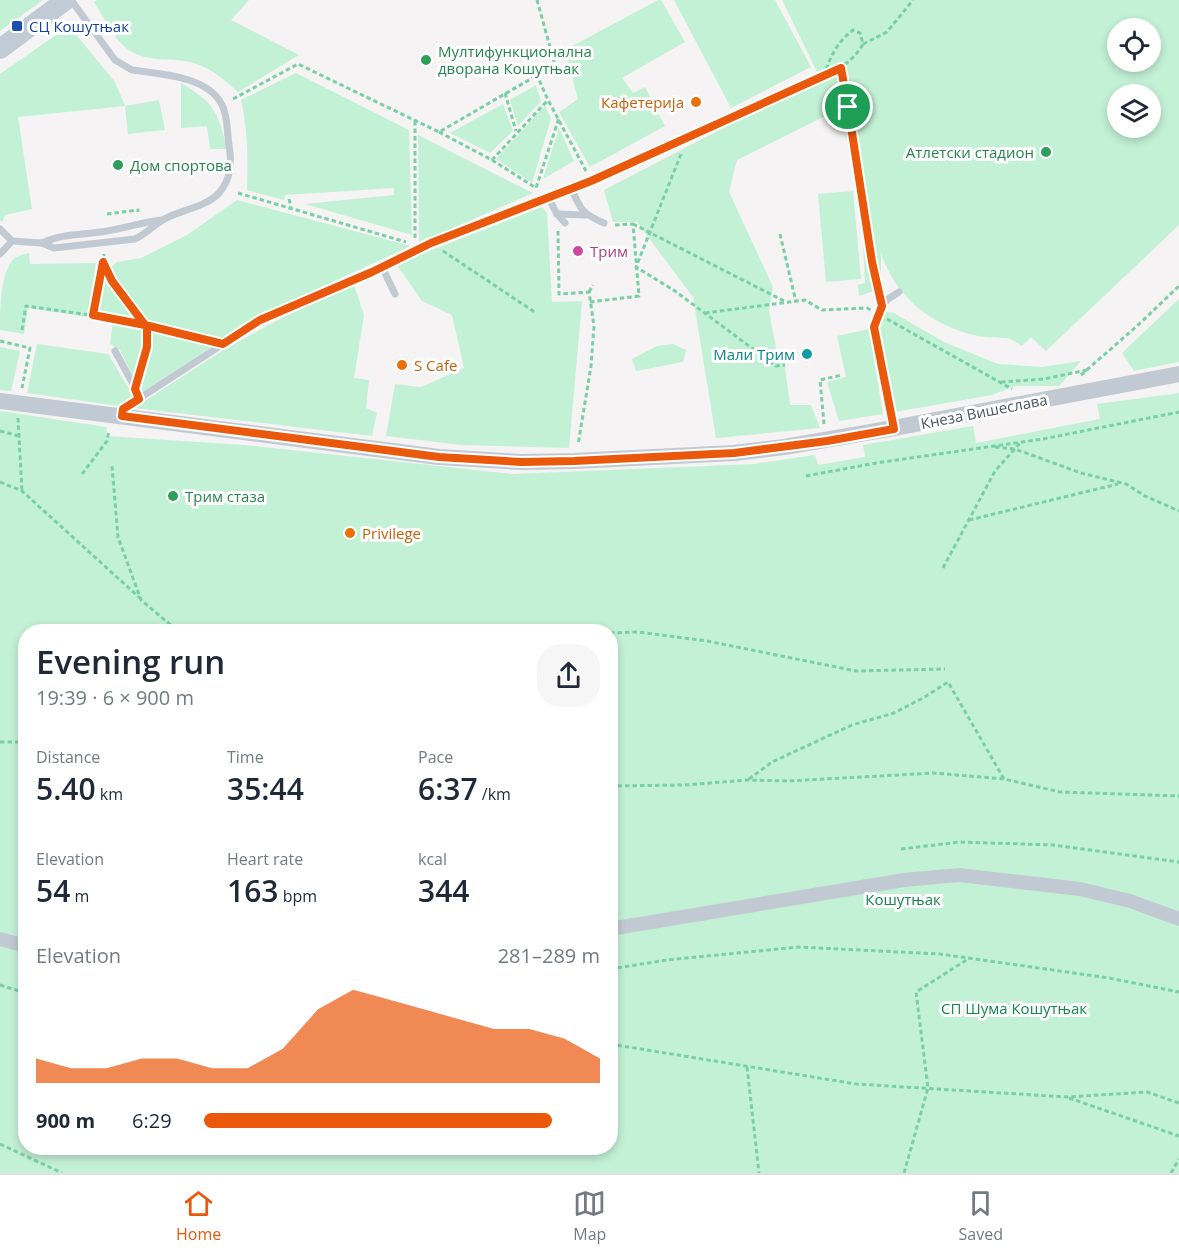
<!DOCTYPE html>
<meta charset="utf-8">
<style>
body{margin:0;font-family:"Open Sans",sans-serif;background:#f6f6f7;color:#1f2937;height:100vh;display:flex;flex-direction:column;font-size:22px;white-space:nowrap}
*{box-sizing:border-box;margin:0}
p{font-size:20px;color:#747a83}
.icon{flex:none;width:33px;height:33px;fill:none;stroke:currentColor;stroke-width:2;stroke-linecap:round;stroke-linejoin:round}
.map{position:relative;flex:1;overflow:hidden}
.sheet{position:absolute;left:18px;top:624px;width:600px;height:531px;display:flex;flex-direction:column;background:#fff;border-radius:24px;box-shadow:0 3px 9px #0003}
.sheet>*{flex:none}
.tools{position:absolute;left:1107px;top:18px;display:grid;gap:12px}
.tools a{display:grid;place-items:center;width:54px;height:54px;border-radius:50%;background:#fff;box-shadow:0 3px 9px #0003;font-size:30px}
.pin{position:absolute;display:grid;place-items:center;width:51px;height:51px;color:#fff;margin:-26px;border:3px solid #fff;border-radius:50%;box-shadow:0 2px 6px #0007}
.round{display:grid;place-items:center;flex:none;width:63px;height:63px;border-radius:24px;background:#f6f6f7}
.head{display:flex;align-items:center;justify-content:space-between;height:102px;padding:0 18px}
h1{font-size:33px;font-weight:600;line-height:45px}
.stats{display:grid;grid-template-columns:repeat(3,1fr);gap:9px;height:102px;padding:6px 18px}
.stats div{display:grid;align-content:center}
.stats b{font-size:30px;font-weight:600}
.stats small{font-size:16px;font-weight:400}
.stats p{font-size:16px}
.chart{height:168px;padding:12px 18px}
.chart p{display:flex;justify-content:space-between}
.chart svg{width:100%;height:108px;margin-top:6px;fill:#ea580c;opacity:.7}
ul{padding:0 18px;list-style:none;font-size:20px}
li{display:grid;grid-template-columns:96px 72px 1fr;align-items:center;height:45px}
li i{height:15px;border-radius:8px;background:#ea580c}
.tabs{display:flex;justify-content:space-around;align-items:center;height:84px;border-top:2px solid #e0e1e3;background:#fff;font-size:16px;color:#747a83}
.tabs a{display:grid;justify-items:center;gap:3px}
.tabs .selected{color:#ea580c}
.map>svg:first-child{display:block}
.green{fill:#c3f1d5;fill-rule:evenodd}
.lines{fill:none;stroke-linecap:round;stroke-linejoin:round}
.path{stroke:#7ad0a6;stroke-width:3;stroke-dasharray:4.5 3;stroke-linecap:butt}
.service{stroke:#c1cad2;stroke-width:7}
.minor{stroke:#c1cad2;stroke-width:14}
.tertiary{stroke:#c1cad2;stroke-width:16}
.secondary{stroke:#c1cbd6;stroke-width:20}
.route-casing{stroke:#fff;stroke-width:12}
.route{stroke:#ea580c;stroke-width:8}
.transit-dot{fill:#1a4fb4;stroke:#fff;stroke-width:2}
.leisure-dot{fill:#2e9e5b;stroke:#fff;stroke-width:2}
.food-dot{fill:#e8710a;stroke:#fff;stroke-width:2}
.hotel-dot{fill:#d1479c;stroke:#fff;stroke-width:2}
.culture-dot{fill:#0f9aa8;stroke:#fff;stroke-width:2}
.labels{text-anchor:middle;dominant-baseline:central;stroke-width:6;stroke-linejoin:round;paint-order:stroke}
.transit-label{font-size:15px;fill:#164399;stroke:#fff;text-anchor:start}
.leisure-label{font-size:15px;fill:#27864d;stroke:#fff;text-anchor:start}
.food-label{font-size:15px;fill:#c56008;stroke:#fff;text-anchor:start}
.hotel-label{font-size:15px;fill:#b23c85;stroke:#fff;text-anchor:start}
.culture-label{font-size:15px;fill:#0d838f;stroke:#fff;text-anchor:end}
.street-label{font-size:15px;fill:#4a5661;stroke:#fff}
.park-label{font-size:15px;fill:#17864f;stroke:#fff}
</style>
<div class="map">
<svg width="1179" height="1173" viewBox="0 0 1179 1173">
<rect width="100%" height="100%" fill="#f5f3f3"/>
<!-- green -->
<g class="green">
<path d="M0,0H43L0,31Z"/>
<path d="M97,0H249L231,20L299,55L238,92C226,81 213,70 197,64C176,56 148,64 129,50C114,40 104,17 94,2Z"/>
<path d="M658,0H661L685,42L622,78L633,93L645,87L665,126L590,167L559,112L578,99L565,50Z"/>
<path d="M674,0H775L811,67L731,108Z"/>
<path d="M782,0H1179V225L1046,351L1031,337L1022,346C1017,343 1011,338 1006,338C996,337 988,338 978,336C932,326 896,298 881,253V283L883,288L859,296L858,285L865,283L862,223L841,108L737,160L729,192L773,287L769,311L778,359L784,360L790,405H811L820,428L716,438L693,297L637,222H613L604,190L810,83L822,82ZM1118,28H1150V62H1118ZM1118,94H1150V128H1118Z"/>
<path d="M69,26L115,82L125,106L159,100L165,130L128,134L125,106L18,117L32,209L5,215L2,222L0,220V74Z"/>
<path d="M296,73L409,130L412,235L305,204L394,195V188L285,195L284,200L247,190C248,159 248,130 241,100Z"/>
<path d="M181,83C214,102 218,112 227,149H210L207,126L181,128Z"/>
<path d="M536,85L541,101L518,126L510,100Z"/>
<path d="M503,104L513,131L490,153L450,133Z"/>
<path d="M545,106L551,118L532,183L496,159Z"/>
<path d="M559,128L574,161L543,179Z"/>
<path d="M418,135L533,193L419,243Z"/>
<path d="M853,191L861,279L826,282L818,194Z"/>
<path d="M237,200L411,246L262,314L141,393L120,350L110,344L114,315L97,312L106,272L117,262L141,258L187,235Z"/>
<path d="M542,207L547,213L552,302L582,301L569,448L461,445L386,436L395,384L421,387L464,368L452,315L422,301L396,264Z"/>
<path d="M29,253L30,264L96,263L87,317L28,308L24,334L0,330C0,311 0,270 15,258C19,256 24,254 29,253Z"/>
<path d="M354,285L364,315L354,378L369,380L366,408L377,413L372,436L134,408L228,347L284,317Z"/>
<path d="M1179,299V362L1134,371L1122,353Z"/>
<path d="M886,312L894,313L944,342L998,364L1042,367L1081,361L1059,386H1015L992,395L895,412L879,329Z"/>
<path d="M869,329L883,414L839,421L827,382L846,377L837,336Z"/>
<path d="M37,344L108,354L135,399L124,406H119L27,393Z"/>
<path d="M673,344L686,350L683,362L636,371L632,359L657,346Z"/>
<path d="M0,347L20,351L11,391L0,390Z"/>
<path d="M1179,393V1173H0V411L107,427L106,436L244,445L512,474L754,464L815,455L818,465L865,457L863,445L973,426L976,443L1100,419L1097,404ZM26,632H610V1148H26Z"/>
</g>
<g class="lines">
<!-- path -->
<g class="path">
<path d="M863,44L887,32L913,0"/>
<path d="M841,69L879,293"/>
<path d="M539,73L540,82L548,100L586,171"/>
<path d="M505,93L516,131"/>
<path d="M233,99L298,64L439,132L555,65L537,0"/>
<path d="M716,125L824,76C841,68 853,61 863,44L860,33L853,30C837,42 830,57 824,76"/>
<path d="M439,132L492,160L536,188L559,118"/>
<path d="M681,154L636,267L675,291L776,366L785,365"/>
<path d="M492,160L548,100"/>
<path d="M238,193L406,242"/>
<path d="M289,199L291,207"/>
<path d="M107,214L138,210V212"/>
<path d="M633,224L786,302"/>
<path d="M558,231L559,294L589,292L594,326L591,366L578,445"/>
<path d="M780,234L796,302"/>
<path d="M415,238V120"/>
<path d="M443,251L536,313"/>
<path d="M103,262L112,281L147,327V347L140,372"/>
<path d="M589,292L593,285"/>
<path d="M590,302L639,296L633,224L615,225"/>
<path d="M705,313L805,300L822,310L867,308L871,310"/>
<path d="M94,315L104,254"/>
<path d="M887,319L1012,389"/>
<path d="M22,330L26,306L111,318L209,340"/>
<path d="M0,341L30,348L22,388"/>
<path d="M1081,375L1137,326L1179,286"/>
<path d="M1001,382L1044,379L1087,370"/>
<path d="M18,418L22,491"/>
<path d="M824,424L820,380L842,375"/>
<path d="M0,431L19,436"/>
<path d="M995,447L1015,449L1081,473L1126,484L1145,496L1179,511"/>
<path d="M112,466L118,537L141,600L179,632"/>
<path d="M82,474L107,441L109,430"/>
<path d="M806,476L876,463L1043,439L1179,412"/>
<path d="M0,482L22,491L141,599"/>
<path d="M969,520L1118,484"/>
<path d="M943,568L995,471L1020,443"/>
<path d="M610,633L638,632L707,641L856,671L945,669"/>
<path d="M0,742H26"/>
<path d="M749,779L772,762L852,725L894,713L923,698L948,682L1004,779"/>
<path d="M610,786L685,785L747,780L788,781L934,773L1004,779L1060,792L1179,796"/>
<path d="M901,849L960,842L1053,845L1179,862"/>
<path d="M610,969L667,960L798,947L940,954L1109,978L1179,992"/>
<path d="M0,985L26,993"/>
<path d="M610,1044L856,1084L1067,1097L1147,1092L1179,1103"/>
<path d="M747,1067L759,1173"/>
<path d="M1069,1098L1179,1136"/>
<path d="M0,1144L62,1173"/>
<path d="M904,1173L928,1088L916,992L968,959"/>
<path d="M1171,1173L1179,1159"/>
</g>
<!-- service -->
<g class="service">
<path d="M571,187C580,210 583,214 604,223"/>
<path d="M548,197L557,214L565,223"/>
<path d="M557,214L586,215"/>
<path d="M0,229L12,241L42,243L54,248L135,239C145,234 152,227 161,221C178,210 205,208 219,193C231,179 232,163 229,145C227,133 228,116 222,105C208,76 160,74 132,70L115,60L71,0"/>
<path d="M42,243C62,233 85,235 107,231C126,228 143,222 162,220"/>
<path d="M0,254L12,241"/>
<path d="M382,267L395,294"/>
<path d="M115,351L133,384L139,399"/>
<path d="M122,415L123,409L260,320L372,272L431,243L591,181L706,130"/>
<path d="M894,428L874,327L882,306L888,299L899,292"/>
</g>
<!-- minor -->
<g class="minor">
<path d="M610,929L904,880L959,875L1080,889L1130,901L1179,919"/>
<path d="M0,939L26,946"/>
</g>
<!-- tertiary -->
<path class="tertiary" d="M0,401L439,457L521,462L574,461L734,453L784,447L894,428L1179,374"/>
<!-- secondary -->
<path class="secondary" d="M0,49L66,0"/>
</g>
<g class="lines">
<defs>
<path id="route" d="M848,107L841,68L591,181L431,243L372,272L260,320L223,344L145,325L112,281L103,262L93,315L145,325L147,327V347L135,389L139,399L123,409L122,416L439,457L521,462L574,461L734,453L827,441L894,429L874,327L882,306L872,262L848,107"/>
</defs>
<!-- route casing -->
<use href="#route" class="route-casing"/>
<!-- route -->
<use href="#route" class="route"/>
</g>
<!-- markers -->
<rect class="transit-dot" x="11" y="20" width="12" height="12" rx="3"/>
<g class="leisure-dot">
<circle cx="426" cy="60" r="6"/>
<circle cx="1046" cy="152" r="6"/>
<circle cx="118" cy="165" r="6"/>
<circle cx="173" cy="496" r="6"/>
</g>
<g class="food-dot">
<circle cx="696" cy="102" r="6"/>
<circle cx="402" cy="365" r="6"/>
<circle cx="350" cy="533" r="6"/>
</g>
<circle class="hotel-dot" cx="578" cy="251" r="6"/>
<circle class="culture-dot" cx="807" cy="354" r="6"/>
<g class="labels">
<!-- transit labels -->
<g class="transit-label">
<text x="29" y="26">СЦ Кошутњак</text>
</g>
<!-- leisure labels -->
<g class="leisure-label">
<text x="438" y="51">Мултифункционална<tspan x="438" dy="17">дворана Кошутњак</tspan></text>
<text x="1034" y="152" text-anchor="end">Атлетски стадион</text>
<text x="130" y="165">Дом спортова</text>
<text x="185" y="496">Трим стаза</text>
</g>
<!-- food labels -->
<g class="food-label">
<text x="684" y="102" text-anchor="end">Кафетерија</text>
<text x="414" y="365">S Cafe</text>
<text x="362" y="533">Privilege</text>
</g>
<!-- hotel labels -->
<g class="hotel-label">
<text x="590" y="251">Трим</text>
</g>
<!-- culture labels -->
<g class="culture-label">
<text x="795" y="354">Мали Трим</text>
</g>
<!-- street labels -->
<g class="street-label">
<text transform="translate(984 411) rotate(-11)">Кнеза Вишеслава</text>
</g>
<!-- park labels -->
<g class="park-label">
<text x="903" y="899">Кошутњак</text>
<text x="1014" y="1008">СП Шума Кошутњак</text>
</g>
</g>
</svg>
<div class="tools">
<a><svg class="icon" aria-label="locate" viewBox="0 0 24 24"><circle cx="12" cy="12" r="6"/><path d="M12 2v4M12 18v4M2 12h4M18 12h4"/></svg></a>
<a><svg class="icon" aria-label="layers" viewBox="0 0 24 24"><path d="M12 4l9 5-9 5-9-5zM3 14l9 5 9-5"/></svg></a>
</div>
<div class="pin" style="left:848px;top:107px;background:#1e9e55"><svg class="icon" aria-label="arrive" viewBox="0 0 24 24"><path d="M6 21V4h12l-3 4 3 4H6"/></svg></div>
<section class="sheet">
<div class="head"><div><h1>Evening run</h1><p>19:39 · 6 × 900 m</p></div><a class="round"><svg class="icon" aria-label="share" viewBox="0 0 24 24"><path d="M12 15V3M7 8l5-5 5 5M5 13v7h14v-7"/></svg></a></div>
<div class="stats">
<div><p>Distance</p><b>5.40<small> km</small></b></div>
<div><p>Time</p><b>35:44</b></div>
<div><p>Pace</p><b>6:37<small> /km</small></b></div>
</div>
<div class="stats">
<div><p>Elevation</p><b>54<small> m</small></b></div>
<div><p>Heart rate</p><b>163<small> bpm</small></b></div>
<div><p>kcal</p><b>344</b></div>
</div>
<div class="chart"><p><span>Elevation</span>281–289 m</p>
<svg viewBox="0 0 160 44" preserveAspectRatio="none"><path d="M0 44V34L10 38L20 38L30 34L40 34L50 38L60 38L70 30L80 14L90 6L100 10L110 14L120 18L130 22L140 22L150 26L160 34V44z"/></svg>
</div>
<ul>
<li><b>900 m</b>6:29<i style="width:88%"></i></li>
</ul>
</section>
</div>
<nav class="tabs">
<a class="selected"><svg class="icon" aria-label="home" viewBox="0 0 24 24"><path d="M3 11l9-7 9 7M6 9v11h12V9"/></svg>Home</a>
<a><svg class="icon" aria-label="map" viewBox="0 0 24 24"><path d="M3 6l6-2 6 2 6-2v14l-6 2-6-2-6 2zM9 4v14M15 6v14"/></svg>Map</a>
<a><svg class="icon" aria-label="saved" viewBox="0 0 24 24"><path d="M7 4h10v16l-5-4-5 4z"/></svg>Saved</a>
</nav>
